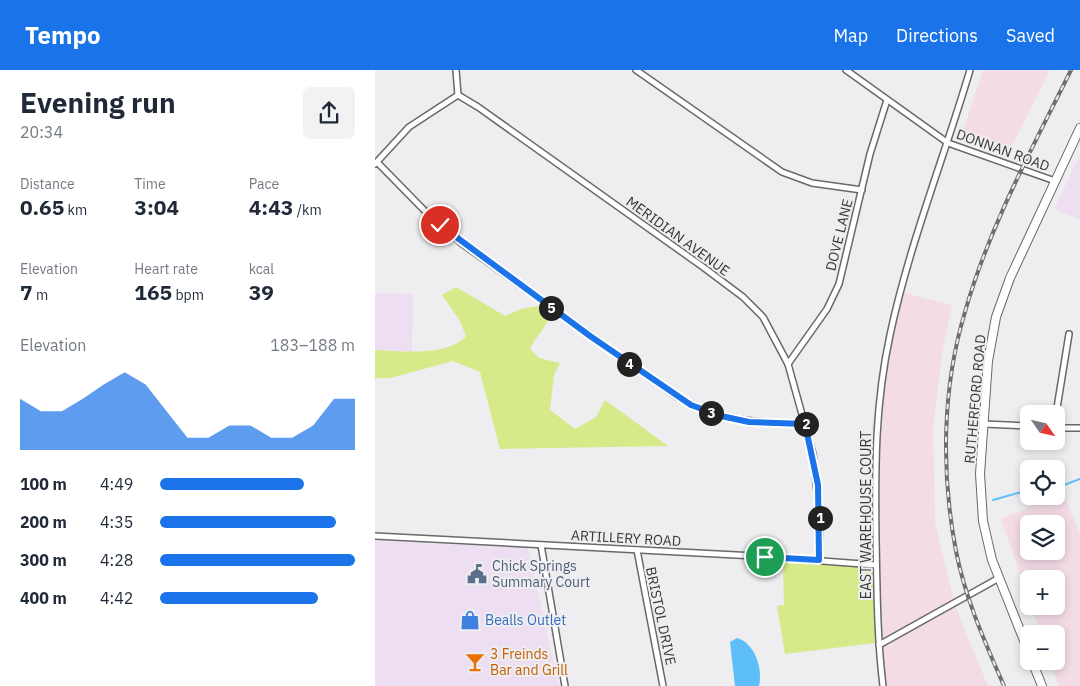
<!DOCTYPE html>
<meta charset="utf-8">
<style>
body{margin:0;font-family:"IBM Plex Sans",sans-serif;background:#f2f2f3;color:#1f2937;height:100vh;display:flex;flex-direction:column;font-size:19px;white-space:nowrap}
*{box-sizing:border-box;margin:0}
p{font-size:16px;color:#747a83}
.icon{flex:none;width:28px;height:28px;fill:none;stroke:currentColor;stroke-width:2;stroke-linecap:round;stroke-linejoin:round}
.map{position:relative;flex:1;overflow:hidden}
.details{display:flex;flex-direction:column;background:#fff;width:375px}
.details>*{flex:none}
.needle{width:32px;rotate:124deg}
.fabs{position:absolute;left:645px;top:335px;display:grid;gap:10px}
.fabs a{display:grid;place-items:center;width:45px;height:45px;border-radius:8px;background:#fff;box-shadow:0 2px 8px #0003;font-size:25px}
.pin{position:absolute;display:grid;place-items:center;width:42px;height:42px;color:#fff;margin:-21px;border:2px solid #fff;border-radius:50%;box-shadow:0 1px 5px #0007}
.km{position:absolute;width:25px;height:25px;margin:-12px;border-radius:50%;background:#222;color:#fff;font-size:14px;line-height:25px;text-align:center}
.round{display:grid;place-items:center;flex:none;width:52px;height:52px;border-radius:8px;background:#f2f2f3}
.summary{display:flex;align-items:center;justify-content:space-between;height:85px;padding:0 20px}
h1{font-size:28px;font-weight:700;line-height:38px}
.figures{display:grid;grid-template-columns:repeat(3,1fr);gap:8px;height:85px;padding:5px 20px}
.figures div{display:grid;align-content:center}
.figures b{font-size:21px;font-weight:700}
.figures small{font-size:14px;font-weight:400}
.figures p{font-size:14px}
.chart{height:140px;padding:10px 20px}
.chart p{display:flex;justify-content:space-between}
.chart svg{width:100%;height:90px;margin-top:5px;fill:#1a73e8;opacity:.7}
ul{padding:0 20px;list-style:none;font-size:16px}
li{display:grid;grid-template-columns:80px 60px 1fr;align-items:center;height:38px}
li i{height:12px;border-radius:6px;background:#1a73e8}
header{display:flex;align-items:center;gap:30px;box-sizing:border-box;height:70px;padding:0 25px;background:#1a73e8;color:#fff}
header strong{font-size:24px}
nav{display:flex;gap:28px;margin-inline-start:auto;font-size:18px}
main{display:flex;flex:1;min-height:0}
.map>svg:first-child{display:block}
.commercial{fill:#eddef1}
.industrial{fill:#f4dce7;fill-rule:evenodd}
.green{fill:#d7ea89}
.water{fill:#5dbef9}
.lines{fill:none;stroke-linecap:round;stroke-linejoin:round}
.stream{stroke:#5dbef9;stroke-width:2}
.street-casing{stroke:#69686b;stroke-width:8}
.secondary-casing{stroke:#69686b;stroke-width:10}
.street{stroke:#fff;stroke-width:5}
.secondary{stroke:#fff;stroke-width:8}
.rail-casing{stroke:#6e6d6f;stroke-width:4}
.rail{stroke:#eeedf0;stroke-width:2;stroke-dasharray:5.5;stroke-linecap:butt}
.route-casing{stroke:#fff;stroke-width:10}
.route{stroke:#1a73e8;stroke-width:6}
.labels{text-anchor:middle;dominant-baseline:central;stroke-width:4;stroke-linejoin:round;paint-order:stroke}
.street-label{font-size:14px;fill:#393839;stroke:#eeedf0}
.service-label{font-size:14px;fill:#4e5e75;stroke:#eeedf0;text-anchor:start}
.shop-label{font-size:14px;fill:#366cbe;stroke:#eeedf0;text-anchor:start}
.food-label{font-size:14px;fill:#c56008;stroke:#eeedf0;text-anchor:start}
</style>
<header>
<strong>Tempo</strong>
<nav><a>Map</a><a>Directions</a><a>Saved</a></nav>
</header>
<main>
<section class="details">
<div class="summary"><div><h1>Evening run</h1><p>20:34</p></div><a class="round"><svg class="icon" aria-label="share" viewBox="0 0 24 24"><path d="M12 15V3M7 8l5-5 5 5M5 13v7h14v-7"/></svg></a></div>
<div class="figures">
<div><p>Distance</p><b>0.65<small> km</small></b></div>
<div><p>Time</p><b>3:04</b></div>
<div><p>Pace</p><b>4:43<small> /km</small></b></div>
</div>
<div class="figures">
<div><p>Elevation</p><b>7<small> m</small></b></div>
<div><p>Heart rate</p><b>165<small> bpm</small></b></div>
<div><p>kcal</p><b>39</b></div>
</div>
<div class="chart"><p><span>Elevation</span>183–188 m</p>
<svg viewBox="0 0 160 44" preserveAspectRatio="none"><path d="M0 44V19L10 25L20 25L30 19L40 12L50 6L60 12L70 25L80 38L90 38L100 32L110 32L120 38L130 38L140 32L150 19L160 19V44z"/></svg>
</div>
<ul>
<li><b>100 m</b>4:49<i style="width:74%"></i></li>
<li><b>200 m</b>4:35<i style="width:90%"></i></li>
<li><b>300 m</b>4:28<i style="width:100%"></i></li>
<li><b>400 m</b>4:42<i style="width:81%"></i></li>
</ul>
</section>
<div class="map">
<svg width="705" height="616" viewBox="0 0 705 616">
<rect width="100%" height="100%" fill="#eeedf0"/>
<!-- commercial -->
<g class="commercial">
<path d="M705,85V150L679,139Z"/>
<path d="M0,223L38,224L37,281L0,280Z"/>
<path d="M0,471L153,478L184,616H0Z"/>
</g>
<!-- industrial -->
<g class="industrial">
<path d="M608,0H675L634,82L586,68Z"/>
<path d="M522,221L577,235L567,284L558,357L560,452L580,536L613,616H509L500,573L499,514L495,491L497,356Z"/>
<path d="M688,423L705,464V616H684L675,591H681V564H666L656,536H681V509H654V529L626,449ZM654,454H681V481H654Z"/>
</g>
<!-- green -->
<g class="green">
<path d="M81,217L130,246L146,239L163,236L174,248C169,260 160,267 155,279L164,288L185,293L179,305L175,340L200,359L221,347L230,330L293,376L125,379L105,302L78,291L16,308H0V280C26,281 73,287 91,266L85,251L67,225Z"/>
<path d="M495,491L499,514L500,573L410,584L402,536L409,535L408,493Z"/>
</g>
<!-- water -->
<path class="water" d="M362,568C380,573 388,599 384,616H360L355,572Z"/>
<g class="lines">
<!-- stream -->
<g class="stream">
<path d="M681,418L705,409"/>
<path d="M618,430L654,420"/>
</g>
<defs>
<g id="street">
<path d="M81,0L83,25"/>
<path d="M261,0L407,102L437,113L487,120"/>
<path d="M471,0L573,73L680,111"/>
<path d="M83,25L103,37L328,197L368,227L388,247L413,294L438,384L445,449L444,490"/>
<path d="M2,92L49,140L86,173L302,327C346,351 382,353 431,354"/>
<path d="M0,94L34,57L83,25"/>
<path d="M413,294L452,239L464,214L495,84L512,30"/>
<path d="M681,344L694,264"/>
<path d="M609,354L654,356"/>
<path d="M681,358H705"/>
<path d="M0,466L380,486L501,495"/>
<path d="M166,475L190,616"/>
<path d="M262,480L288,616"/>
<path d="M504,575L624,508"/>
<path d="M508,616C502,567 502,518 501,468C500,398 500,334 515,265C534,175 569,88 595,0"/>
</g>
<g id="secondary">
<path d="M654,583L617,490L608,451L605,404L613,291L621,247L635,208L705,58"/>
<path d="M657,591L667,616"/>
</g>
</defs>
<!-- street casing -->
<use href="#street" class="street-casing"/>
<!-- secondary casing -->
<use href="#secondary" class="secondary-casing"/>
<!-- street -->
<use href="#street" class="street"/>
<!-- secondary -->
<use href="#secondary" class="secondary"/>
<defs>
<path id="rail" d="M629,616C610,572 590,528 581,481C566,403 567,318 590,242C614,157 657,79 696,0"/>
</defs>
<!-- rail casing -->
<use href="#rail" class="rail-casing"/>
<!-- rail -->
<use href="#rail" class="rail"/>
</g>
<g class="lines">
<defs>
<path id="route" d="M65,155L215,266L316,335L346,346L374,352L430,354L443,415L444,490L390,487"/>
</defs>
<!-- route casing -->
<use href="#route" class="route-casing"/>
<!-- route -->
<use href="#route" class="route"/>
</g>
<!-- icons -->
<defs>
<symbol id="civic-bare" viewBox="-9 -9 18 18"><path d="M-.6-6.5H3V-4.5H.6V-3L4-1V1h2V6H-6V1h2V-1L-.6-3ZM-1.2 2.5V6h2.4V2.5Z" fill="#5c6f8a" stroke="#eeedf0" stroke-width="2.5" paint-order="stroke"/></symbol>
<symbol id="shop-bare" viewBox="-9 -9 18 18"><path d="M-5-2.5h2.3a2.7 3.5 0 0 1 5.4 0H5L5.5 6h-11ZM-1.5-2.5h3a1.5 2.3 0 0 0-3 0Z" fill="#3f7fe0" stroke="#eeedf0" stroke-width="2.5" paint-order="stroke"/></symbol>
<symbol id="bar-bare" viewBox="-9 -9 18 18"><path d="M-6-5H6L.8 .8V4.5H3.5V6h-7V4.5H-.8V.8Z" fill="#e8710a" stroke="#eeedf0" stroke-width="2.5" paint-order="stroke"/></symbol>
</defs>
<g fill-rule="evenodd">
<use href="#civic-bare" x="88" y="490" width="28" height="28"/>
<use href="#shop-bare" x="81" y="536" width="28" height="28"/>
<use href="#bar-bare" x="86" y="578" width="28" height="28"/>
</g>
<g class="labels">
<!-- street labels -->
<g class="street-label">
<text transform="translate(628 80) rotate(20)">DONNAN ROAD</text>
<text transform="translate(464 165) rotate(-76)">DOVE LANE</text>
<text transform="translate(303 166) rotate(36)">MERIDIAN AVENUE</text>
<text transform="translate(600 329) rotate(-85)">RUTHERFORD ROAD</text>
<text transform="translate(491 445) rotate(-90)">EAST WAREHOUSE COURT</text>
<text transform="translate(251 468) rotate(3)">ARTILLERY ROAD</text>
<text transform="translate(286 546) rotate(78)">BRISTOL DRIVE</text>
</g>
<!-- service labels -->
<g class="service-label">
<text x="117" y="496">Chick Springs<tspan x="117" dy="16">Summary Court</tspan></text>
</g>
<!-- shop labels -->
<g class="shop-label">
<text x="110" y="550">Bealls Outlet</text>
</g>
<!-- food labels -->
<g class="food-label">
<text x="115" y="584">3 Freinds<tspan x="115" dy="16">Bar and Grill</tspan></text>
</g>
</g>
</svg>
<div class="fabs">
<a><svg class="needle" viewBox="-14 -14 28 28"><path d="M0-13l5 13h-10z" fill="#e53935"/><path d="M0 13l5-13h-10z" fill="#747a83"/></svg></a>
<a><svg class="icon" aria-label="locate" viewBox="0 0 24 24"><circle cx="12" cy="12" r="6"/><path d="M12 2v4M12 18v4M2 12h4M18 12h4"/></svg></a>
<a><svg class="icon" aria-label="layers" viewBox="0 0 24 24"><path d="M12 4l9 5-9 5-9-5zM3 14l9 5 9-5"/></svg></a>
<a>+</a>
<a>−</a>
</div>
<div class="pin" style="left:390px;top:487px;background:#1e9e55"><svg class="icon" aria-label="arrive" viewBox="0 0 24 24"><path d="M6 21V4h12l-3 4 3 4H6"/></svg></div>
<div class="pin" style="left:65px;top:155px;background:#d93025"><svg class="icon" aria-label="check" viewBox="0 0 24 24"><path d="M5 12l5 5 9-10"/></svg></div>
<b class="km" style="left:445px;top:448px">1</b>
<b class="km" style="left:431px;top:354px">2</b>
<b class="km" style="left:336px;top:343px">3</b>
<b class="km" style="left:254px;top:294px">4</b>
<b class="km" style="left:176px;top:238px">5</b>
</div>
</main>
